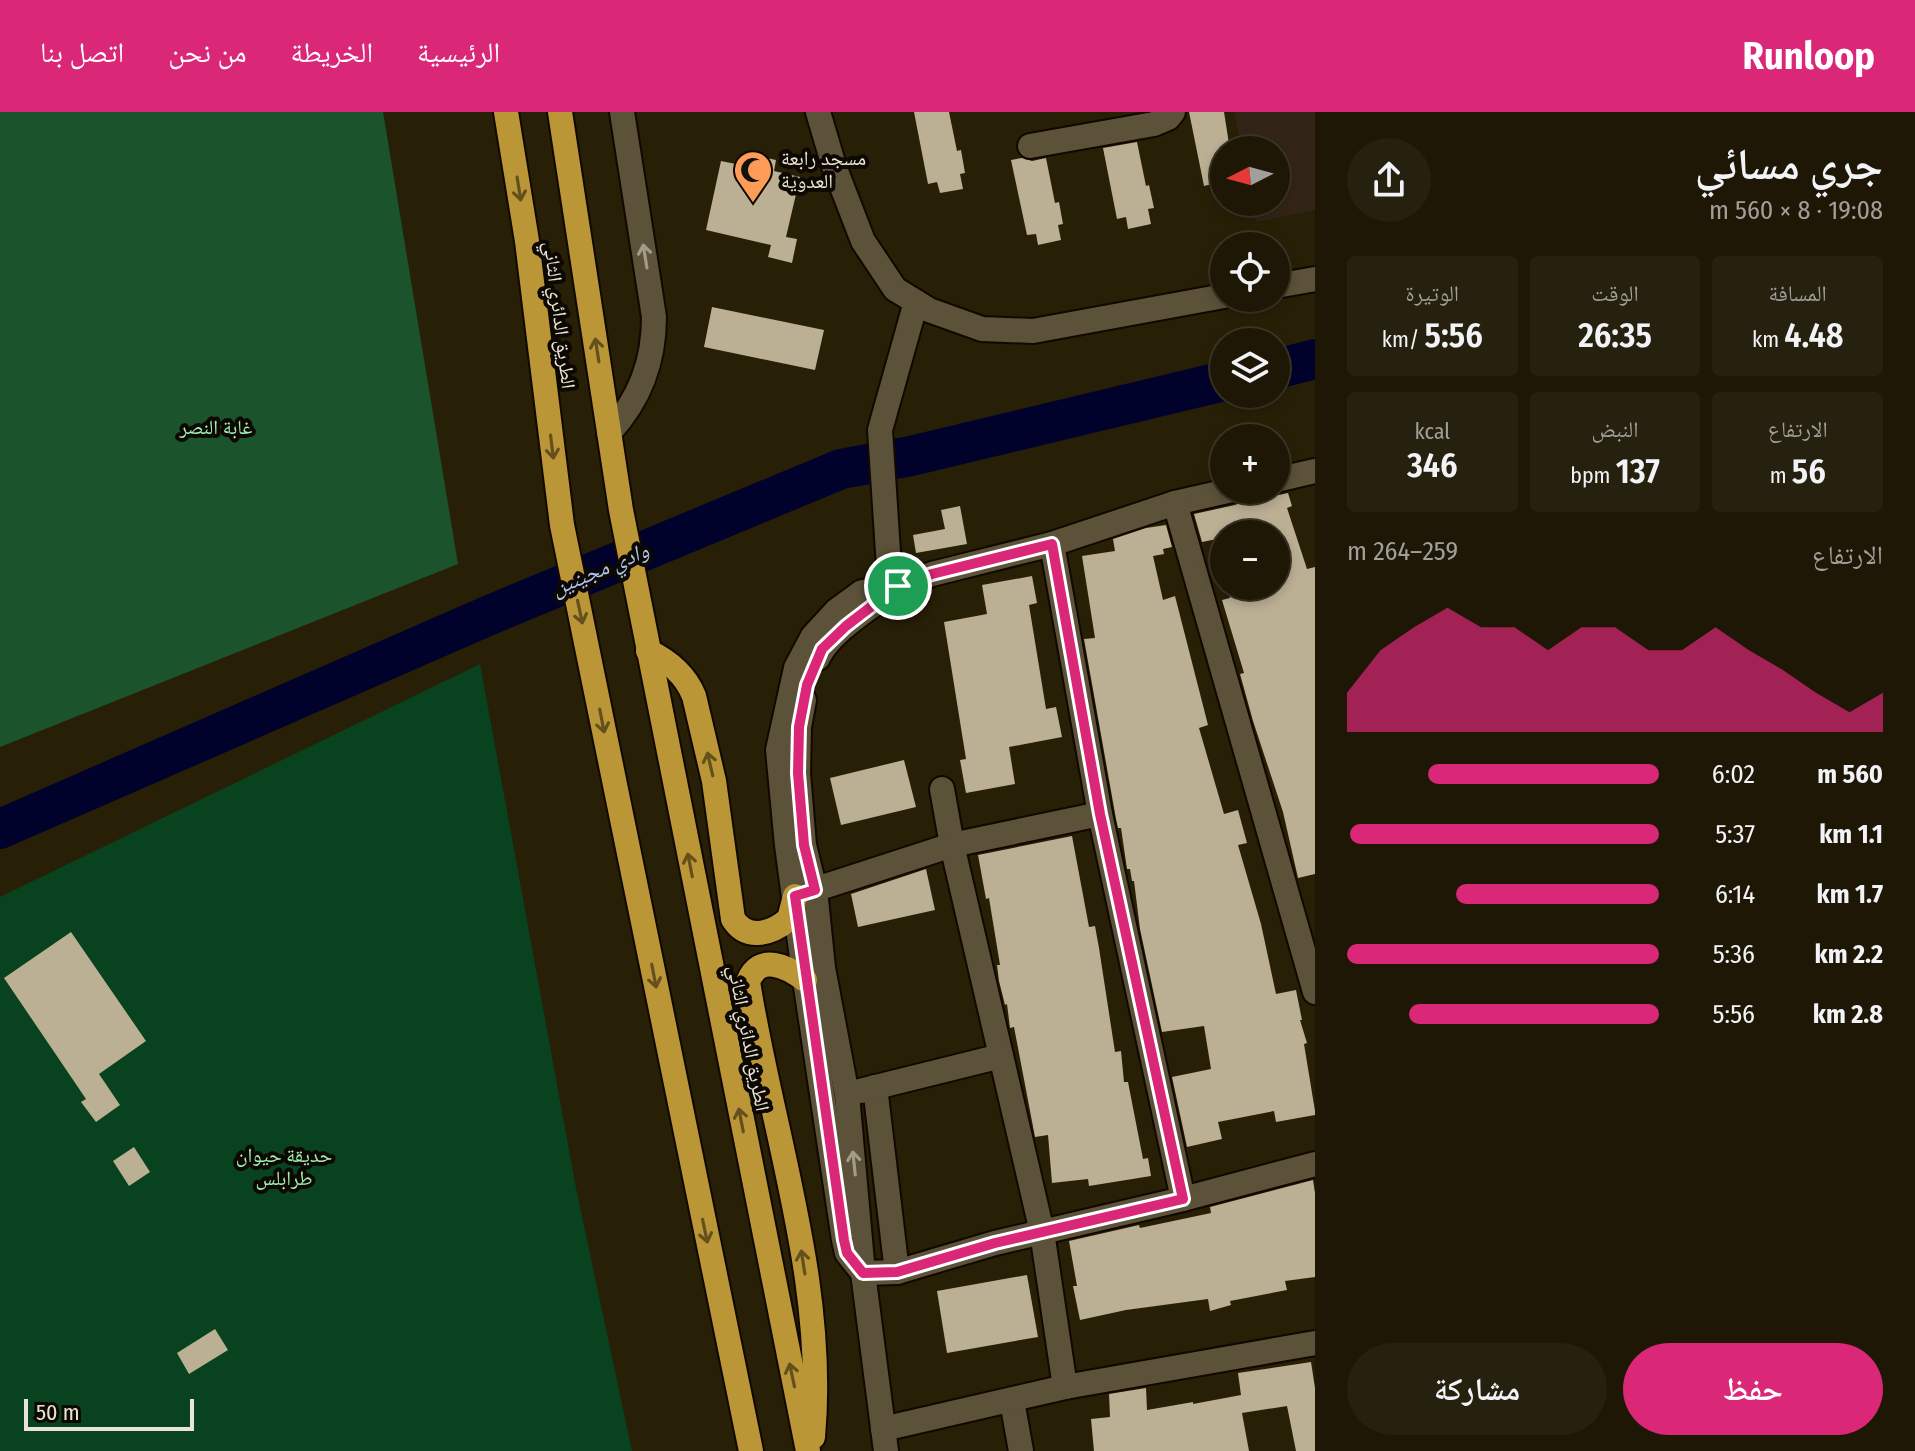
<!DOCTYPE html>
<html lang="ar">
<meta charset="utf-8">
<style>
body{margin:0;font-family:"Fira Sans Condensed","Noto Naskh Arabic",sans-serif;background:#26200f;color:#f1f3f6;direction:rtl;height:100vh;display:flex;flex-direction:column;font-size:30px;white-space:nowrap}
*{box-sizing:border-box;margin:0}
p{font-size:26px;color:#a19f9a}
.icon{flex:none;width:44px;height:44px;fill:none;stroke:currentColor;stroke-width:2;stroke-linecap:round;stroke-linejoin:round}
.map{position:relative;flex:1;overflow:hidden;direction:ltr}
.side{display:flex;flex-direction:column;background:#1e1705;width:600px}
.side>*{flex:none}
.needle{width:52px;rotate:264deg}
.buttons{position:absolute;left:1210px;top:24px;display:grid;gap:16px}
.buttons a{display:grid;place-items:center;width:80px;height:80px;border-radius:50%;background:#1e1705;box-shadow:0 4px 12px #0003,0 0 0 2px #3c3627;font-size:40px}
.scale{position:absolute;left:24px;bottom:20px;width:170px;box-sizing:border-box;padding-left:8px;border:4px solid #eae4d6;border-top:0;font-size:22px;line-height:28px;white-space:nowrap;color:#eae4d6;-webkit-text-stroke:6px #0d0902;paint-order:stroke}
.pin{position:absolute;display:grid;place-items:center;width:68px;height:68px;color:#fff;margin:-34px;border:4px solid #fff;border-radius:50%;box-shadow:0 2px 8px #0007}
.round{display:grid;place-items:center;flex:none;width:84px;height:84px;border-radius:42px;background:#26200f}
.summary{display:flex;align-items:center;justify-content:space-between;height:136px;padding:0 32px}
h1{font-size:44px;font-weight:600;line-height:60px}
.stats{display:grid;grid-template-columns:repeat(3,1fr);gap:12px;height:136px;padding:8px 32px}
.stats div{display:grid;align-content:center;border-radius:8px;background:#26200f;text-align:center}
.stats b{font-size:34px;font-weight:600}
.stats small{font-size:22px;font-weight:400}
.stats p{font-size:22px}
.chart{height:224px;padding:16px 32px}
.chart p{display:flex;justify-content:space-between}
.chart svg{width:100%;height:144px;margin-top:8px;fill:#db2777;opacity:.7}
.action{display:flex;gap:16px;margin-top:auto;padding:16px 32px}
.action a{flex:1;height:92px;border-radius:48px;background:#db2777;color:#fff;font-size:32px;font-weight:600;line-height:92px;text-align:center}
.action a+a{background:#26200f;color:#f1f3f6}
ul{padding:0 32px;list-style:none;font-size:26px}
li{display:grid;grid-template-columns:128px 96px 1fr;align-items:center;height:60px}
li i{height:20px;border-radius:10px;background:#db2777}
header{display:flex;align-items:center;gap:48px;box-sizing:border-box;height:112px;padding:0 40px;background:#db2777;color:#fff}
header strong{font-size:38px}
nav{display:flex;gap:44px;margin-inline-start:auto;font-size:28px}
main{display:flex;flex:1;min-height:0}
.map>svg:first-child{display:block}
.education{fill:#322417}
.green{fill:#09421e}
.forest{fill:#1b532c}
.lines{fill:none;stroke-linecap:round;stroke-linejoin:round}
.river{stroke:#00022c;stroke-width:40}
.building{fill:#bbaf94}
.minor-casing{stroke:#110800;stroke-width:28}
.highway-casing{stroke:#110800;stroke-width:28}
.minor{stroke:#5c5239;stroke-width:24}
.highway{stroke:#ba9637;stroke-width:24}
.oneway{stroke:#64501c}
.oneway2{stroke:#a39b88}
.route-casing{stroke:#fff;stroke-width:16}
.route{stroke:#db2777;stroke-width:10}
.labels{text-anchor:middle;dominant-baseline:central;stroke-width:8;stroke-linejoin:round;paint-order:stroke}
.poi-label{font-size:20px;fill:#eae4d6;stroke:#0d0902;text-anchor:start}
.street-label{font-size:20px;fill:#eae4d6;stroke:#0d0902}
.park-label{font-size:20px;fill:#a1f2b3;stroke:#0d0902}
.water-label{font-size:22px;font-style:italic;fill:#adc5f3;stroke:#0d0902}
</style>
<header>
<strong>Runloop</strong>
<nav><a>الرئيسية</a><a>الخريطة</a><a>من نحن</a><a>اتصل بنا</a></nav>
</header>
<main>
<section class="side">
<div class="summary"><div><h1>جري مسائي</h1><p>19:08 · 8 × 560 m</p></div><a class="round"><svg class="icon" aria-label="share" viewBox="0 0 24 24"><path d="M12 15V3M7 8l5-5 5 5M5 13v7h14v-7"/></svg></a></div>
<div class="stats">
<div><p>المسافة</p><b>4.48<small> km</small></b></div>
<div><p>الوقت</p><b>26:35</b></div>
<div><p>الوتيرة</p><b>5:56<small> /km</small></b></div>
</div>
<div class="stats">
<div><p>الارتفاع</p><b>56<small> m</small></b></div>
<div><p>النبض</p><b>137<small> bpm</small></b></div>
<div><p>kcal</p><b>346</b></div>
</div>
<div class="chart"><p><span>الارتفاع</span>259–264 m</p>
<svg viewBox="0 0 160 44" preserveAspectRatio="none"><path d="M0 44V32L10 19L20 12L30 6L40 12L50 12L60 19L70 12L80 12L90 19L100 19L110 12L120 19L130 25L140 32L150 38L160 32V44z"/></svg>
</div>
<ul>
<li><b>560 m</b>6:02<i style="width:74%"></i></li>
<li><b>1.1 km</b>5:37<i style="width:99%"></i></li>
<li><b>1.7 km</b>6:14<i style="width:65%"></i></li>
<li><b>2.2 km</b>5:36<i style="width:100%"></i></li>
<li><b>2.8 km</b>5:56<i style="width:80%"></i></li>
</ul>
<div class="action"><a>حفظ</a><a>مشاركة</a></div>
</section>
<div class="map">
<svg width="1315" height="1339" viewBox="0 0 1315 1339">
<rect width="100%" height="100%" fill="#281f07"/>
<!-- education -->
<path class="education" d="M1234,0H1315V98L1256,110L1252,90H1276V38H1242Z"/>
<!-- green -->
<path class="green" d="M480,552L576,1076L632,1339H0V785Z"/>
<!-- forest -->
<path class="forest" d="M0,0H383L458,452L0,635Z"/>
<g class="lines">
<!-- river -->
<g class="river">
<path d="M1276,257L1315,247"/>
<path d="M0,717L492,502L841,357L911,344L1224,269"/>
</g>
</g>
<!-- building -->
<g class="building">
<path d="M914,0H949L957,39L961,38L965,61L960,62L963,77L940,81L937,70L928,72Z"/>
<path d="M1189,0H1224L1230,38H1224V69L1204,74Z"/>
<path d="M1137,30L1146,74L1149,73L1154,96L1148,97L1151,112L1128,117L1126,105L1117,107L1103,36Z"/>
<path d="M749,42L776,48L774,59L800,65L786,125L797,127L792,151L768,145L771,133L706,118L721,49L746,54Z"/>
<path d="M1022,46L1032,49L1046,46L1055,91L1059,90L1063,112L1058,113L1061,128L1038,133L1036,122L1027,123L1011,48Z"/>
<path d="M712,195L824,218L815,258L704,235Z"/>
<path d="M1268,380L1279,383L1288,381L1292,394L1287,396L1307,457L1315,455V762L1298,766L1283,700L1253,609L1240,562L1244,561L1222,488L1230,486L1228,474H1278L1276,422H1221L1222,426L1202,430L1194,402L1235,393Z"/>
<path d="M960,394L967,432L916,441L913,423L945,417L941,398Z"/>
<path d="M1166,413L1172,435L1163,437L1164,442L1153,444L1163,488L1175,484L1208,613L1199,616L1224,702L1238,698L1247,731L1238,733L1261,812L1276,882L1296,878L1302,908H1300L1307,931L1304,932L1315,999V1003L1276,1010L1274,999L1218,1010L1222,1027L1187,1035L1172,965L1211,957L1204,914L1162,920L1140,817L1134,769H1132L1130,757H1127L1121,716H1118L1116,707L1084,527L1095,526L1082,444L1115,439L1113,427L1146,416Z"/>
<path d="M1032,464L1037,491L1029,493L1046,597L1056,595L1062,625L1009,635L1015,672L966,681L960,648L966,647L944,510L987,502L982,473Z"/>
<path d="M904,648L916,695L841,713L830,666Z"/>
<path d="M1072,724L1089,815L1095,814L1099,836L1115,940L1121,939L1124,970H1128L1143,1047L1148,1046L1151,1064L1089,1074L1088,1067L1052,1071L1048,1023L1035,1025L1014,915L1010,916L1007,892L1005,893L999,869L997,853H1000L989,786L986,787L978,743Z"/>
<path d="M926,757L935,798L858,815L851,782Z"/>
<path d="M71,820L146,929L99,962L120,993L96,1010L81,990L86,987L4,866Z"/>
<path d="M134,1035L150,1060L129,1074L113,1049Z"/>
<path d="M1313,1068L1315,1081V1165L1285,1169L1287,1178L1230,1189L1231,1193L1210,1199L1208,1187L1126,1198L1080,1208L1073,1174H1077L1069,1129L1139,1113L1140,1116L1211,1101L1210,1095Z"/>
<path d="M1027,1163L1038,1225L947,1241L937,1179Z"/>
<path d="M215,1217L228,1238L189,1262L177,1241Z"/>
<path d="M1311,1250L1315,1276V1339H1296L1287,1294L1242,1301L1249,1339H1094L1091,1307L1110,1305L1109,1282L1146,1276L1147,1298L1193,1290V1292L1241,1283L1238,1261Z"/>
</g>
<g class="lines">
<defs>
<g id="minor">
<path d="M818,0L834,54L863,129L895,177L929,198L982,217L1033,219L1224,184"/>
<path d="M1030,34L1154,12L1168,6L1173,0"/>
<path d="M1276,174L1315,167"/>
<path d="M609,321C640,287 654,250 654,205L622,0"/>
<path d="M1276,368L1315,359"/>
<path d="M1232,378L1175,391L1052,432L932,462L898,474L862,480L836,499L813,524L796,556L778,638L787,733L805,868L844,1128L847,1141L863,1161L897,1160L995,1131L1183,1087L1315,1052"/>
<path d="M1175,391L1315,880"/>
<path d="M1052,432L1100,702L1183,1087"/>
<path d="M898,474L889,455L880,318L916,190"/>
<path d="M818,546C830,519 874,494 897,475"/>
<path d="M804,588L799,615L798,661L804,733L815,778L823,856L847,983L863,1161L886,1339"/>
<path d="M942,677L952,733L1042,1120L1065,1275"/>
<path d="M801,782L952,733L1100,702"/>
<path d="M875,975L897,1160"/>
<path d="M860,979L1001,944"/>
<path d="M1012,1289L1021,1339"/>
<path d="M883,1317L1065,1275L1315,1231"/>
</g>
<g id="highway">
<path d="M506,0L527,129L562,413L751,1339"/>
<path d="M560,0L621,398L808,1339"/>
<path d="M648,539C669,549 685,562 694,584L714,669L733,807C747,829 771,822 789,807L795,784"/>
<path d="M805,868C788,855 759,840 748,870C772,1020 827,1171 813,1325"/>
</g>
</defs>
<!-- minor casing -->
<use href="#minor" class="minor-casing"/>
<!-- highway casing -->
<use href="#highway" class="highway-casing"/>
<!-- minor -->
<use href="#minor" class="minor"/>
<!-- highway -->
<use href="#highway" class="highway"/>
</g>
<!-- one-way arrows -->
<defs><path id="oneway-shaft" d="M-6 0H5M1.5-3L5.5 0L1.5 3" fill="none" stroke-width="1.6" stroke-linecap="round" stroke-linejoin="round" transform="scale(2)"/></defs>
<g class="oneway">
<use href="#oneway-shaft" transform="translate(519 77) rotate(81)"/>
<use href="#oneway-shaft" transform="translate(597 238) rotate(-99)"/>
<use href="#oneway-shaft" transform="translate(552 335) rotate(83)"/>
<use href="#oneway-shaft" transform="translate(580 500) rotate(78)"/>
<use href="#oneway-shaft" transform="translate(602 609) rotate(79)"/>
<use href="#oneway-shaft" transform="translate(710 652) rotate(-103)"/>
<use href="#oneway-shaft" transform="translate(690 753) rotate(-101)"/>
<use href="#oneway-shaft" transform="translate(654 864) rotate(79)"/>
<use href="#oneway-shaft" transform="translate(741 1008) rotate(-101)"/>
<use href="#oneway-shaft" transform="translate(705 1119) rotate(78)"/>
<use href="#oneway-shaft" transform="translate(803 1150) rotate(-99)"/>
<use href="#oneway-shaft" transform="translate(792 1263) rotate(-102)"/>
</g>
<g class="oneway2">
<use href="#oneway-shaft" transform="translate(645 144) rotate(-99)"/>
<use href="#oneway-shaft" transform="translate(854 1051) rotate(-96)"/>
</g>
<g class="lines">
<defs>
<path id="route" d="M1052,432L1100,702L1183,1087L995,1131L897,1160L863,1161L847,1141L844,1128L795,784L815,778L804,733L798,661L799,615L807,573L822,537L846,514L898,474L932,462Z"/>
</defs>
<!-- route casing -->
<use href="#route" class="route-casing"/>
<!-- route -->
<use href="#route" class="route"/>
</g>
<!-- icons -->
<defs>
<symbol id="mosque-pin" viewBox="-11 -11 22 30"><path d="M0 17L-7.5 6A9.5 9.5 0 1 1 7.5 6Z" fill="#fe9c57" stroke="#0d0902"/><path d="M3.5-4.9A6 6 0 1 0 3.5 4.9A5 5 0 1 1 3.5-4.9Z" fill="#111"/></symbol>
</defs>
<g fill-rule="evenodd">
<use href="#mosque-pin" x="731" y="36" width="44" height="60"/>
</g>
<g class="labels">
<!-- poi labels -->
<g class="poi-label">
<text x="781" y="46">مسجد رابعة<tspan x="781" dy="23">العدوية</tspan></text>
</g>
<!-- street labels -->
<g class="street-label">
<text transform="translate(560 203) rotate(83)">الطريق الدائري الثاني</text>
<text transform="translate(749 926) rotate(79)">الطريق الدائري الثاني</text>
</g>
<!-- park labels -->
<g class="park-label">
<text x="216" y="315">غابة النصر</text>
<text x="284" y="1043">حديقة حيوان<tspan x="284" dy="23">طرابلس</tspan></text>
</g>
<!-- water labels -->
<g class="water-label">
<text transform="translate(600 457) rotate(-23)">وادي مجينين</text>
</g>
</g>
</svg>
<div class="buttons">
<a><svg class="needle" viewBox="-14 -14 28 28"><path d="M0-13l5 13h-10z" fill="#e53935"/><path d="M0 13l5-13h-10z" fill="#a19f9a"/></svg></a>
<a><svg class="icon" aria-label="locate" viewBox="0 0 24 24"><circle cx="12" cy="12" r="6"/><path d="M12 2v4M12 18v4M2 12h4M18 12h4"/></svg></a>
<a><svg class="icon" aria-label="layers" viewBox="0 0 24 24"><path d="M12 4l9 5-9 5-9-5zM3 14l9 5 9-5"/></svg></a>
<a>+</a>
<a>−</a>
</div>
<div class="scale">50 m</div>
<div class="pin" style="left:898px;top:474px;background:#1e9e55"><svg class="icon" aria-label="arrive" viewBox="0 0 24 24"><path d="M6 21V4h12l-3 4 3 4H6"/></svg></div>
</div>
</main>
